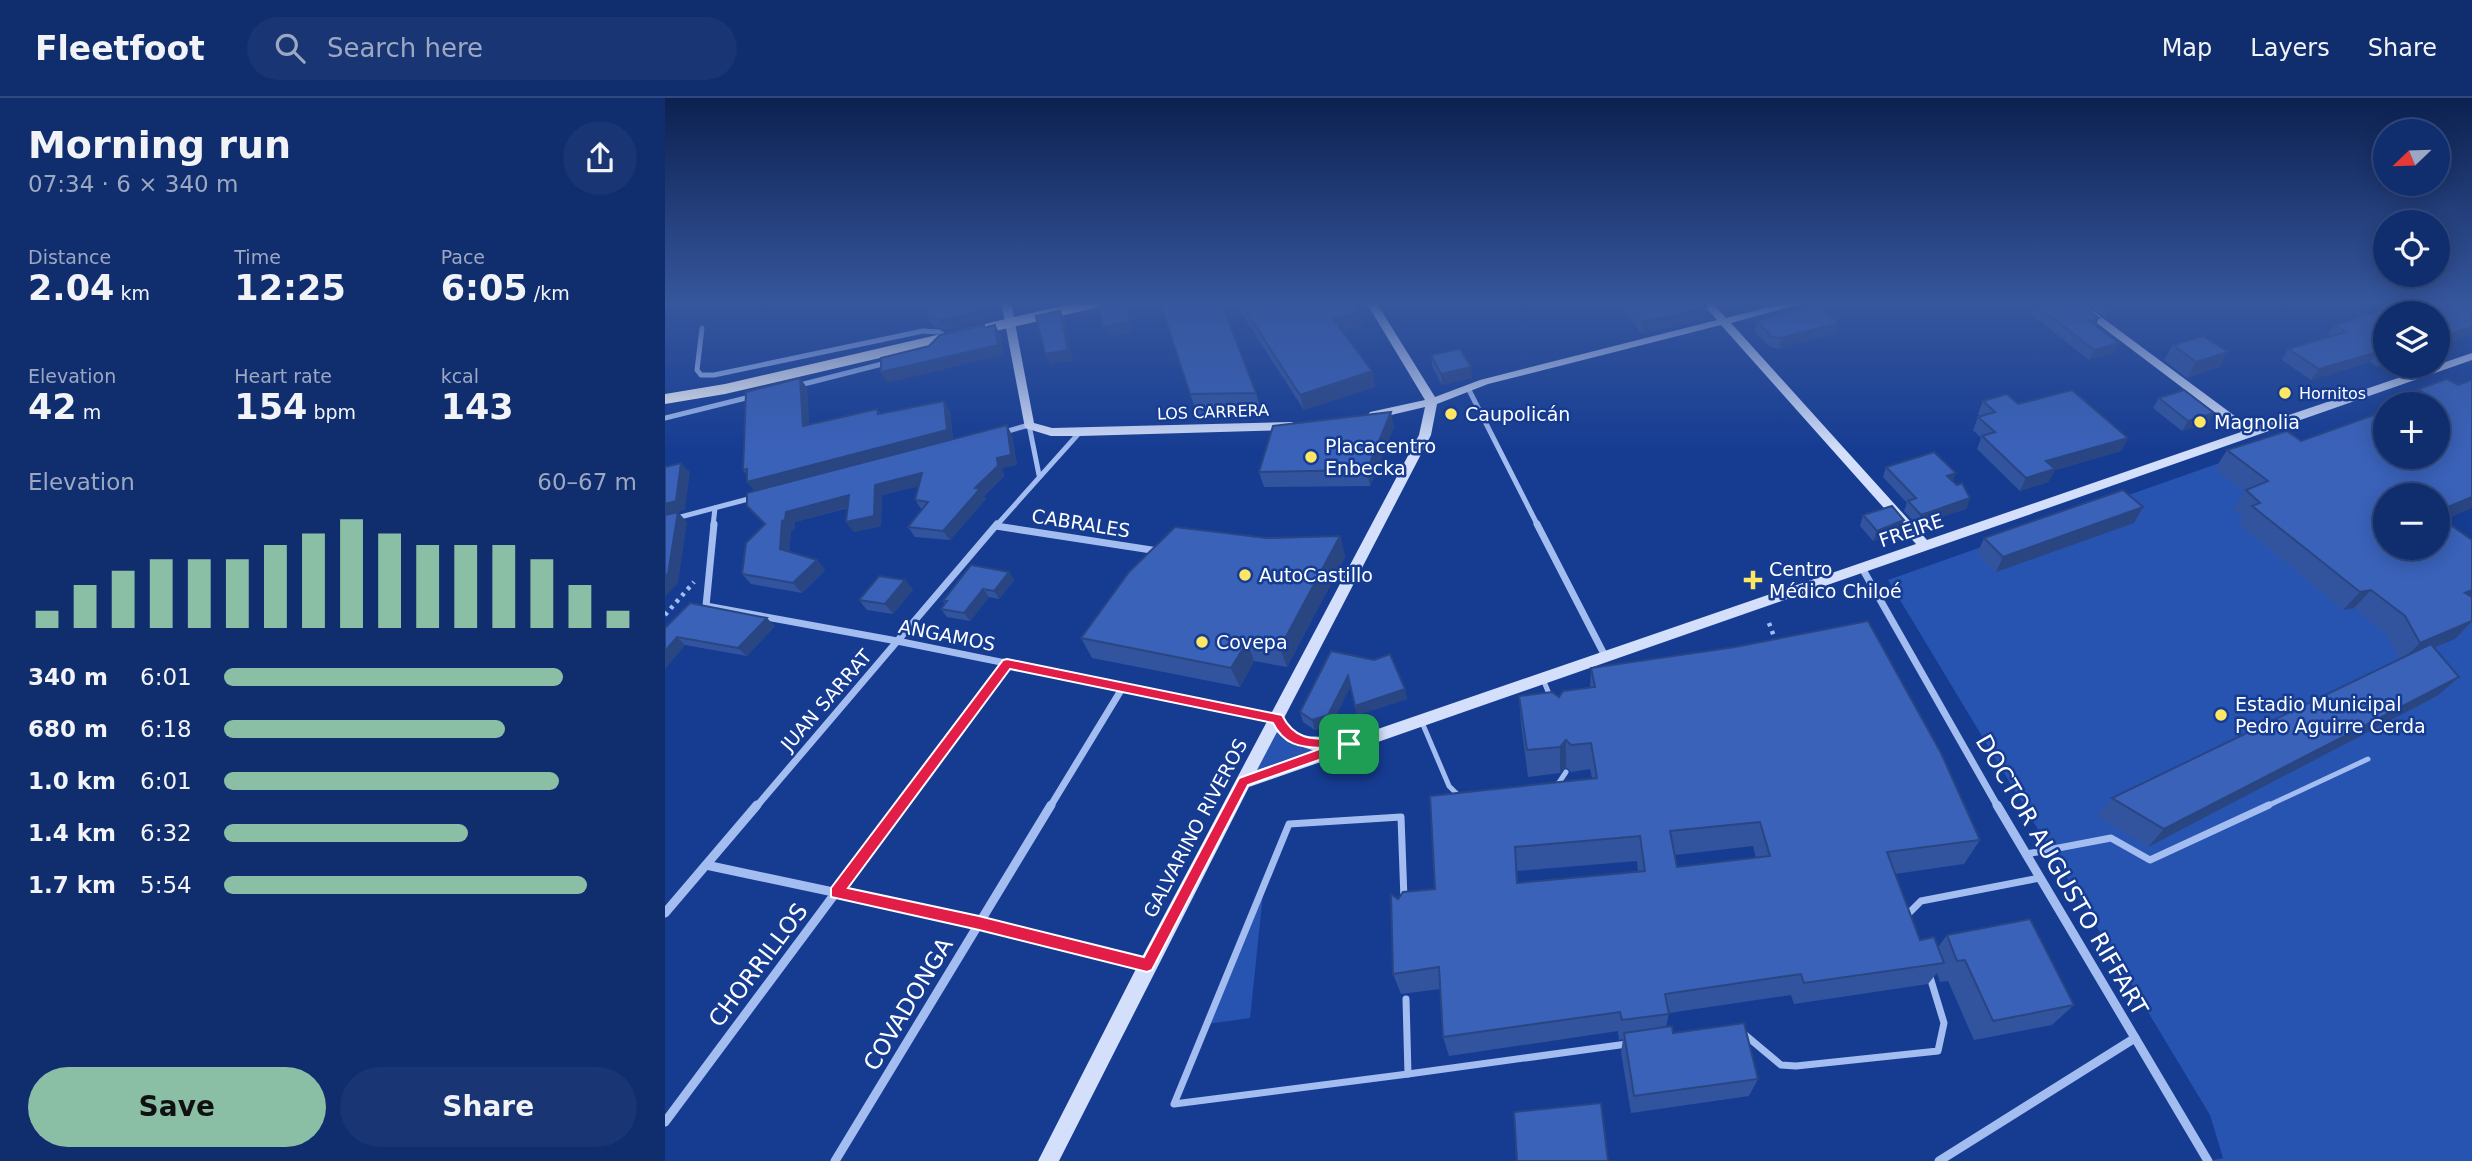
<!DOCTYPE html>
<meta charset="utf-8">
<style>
body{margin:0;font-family:"DejaVu Sans",sans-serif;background:#193573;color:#f1f3f6;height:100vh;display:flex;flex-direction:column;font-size:26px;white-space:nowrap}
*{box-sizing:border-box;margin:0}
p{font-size:23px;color:#9ca8c2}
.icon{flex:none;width:38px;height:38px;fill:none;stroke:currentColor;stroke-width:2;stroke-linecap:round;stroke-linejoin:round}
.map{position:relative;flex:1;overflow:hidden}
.details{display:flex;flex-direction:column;background:#102d6e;width:665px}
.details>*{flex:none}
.needle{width:46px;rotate:247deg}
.controls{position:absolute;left:1708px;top:21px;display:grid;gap:14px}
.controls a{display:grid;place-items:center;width:77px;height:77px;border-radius:50%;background:#102d6e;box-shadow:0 4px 18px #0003,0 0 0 2px #304981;font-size:35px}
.pin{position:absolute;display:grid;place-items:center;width:60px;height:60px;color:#fff;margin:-30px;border-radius:14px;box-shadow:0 4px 10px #0006}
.round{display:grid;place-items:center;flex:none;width:74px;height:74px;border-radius:37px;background:#193573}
.overview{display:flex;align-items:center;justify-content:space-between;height:119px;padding:0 28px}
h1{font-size:38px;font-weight:700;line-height:52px}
.figures{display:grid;grid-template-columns:repeat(3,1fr);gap:10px;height:119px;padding:7px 28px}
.figures div{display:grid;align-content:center}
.figures b{font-size:35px;font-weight:700}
.figures small{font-size:19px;font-weight:400}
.figures p{font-size:19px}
.chart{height:196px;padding:14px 28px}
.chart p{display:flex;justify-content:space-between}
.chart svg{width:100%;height:126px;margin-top:7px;stroke:#8abfa5;stroke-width:6}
.cta{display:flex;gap:14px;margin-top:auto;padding:14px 28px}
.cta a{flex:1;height:80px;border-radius:42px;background:#8abfa5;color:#111;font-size:28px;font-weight:700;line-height:80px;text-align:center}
.cta a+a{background:#193573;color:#f1f3f6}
ul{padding:0 28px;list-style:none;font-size:23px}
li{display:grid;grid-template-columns:112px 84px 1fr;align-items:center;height:52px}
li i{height:18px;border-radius:9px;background:#8abfa5}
header{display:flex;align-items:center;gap:42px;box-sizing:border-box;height:98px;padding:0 35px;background:#102d6e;border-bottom:2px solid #304981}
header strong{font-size:33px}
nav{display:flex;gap:38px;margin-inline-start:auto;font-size:24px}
.search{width:490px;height:63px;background:#193573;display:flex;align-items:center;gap:18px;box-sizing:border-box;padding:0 24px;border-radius:38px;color:#9ca8c2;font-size:26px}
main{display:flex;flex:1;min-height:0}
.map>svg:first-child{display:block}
.green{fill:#2854b1}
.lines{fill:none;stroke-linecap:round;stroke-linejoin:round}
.path{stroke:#a4bdf1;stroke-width:4.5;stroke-dasharray:3.5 5;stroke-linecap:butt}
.lane-far1{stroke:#a4bdf1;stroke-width:5}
.lane{stroke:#a4bdf1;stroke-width:7}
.street-far2{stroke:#a4bdf1;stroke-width:5}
.street-far1{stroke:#a4bdf1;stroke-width:7}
.street{stroke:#a4bdf1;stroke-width:9}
.secondary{fill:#d3dffb;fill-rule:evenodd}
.highway{fill:#fff;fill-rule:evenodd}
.wall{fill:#32549f;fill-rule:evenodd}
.shaded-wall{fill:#294582}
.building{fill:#3a62b9;stroke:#294582;stroke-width:2;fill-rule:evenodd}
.route{fill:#e11d48;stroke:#fff;stroke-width:2;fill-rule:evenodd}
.poi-dot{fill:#ffe764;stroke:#163c92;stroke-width:2.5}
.labels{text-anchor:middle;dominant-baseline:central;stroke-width:5;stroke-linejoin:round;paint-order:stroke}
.far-poi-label{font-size:16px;fill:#fff;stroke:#163c92;text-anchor:start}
.far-street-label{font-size:16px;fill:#fff;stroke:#163c92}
.poi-label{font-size:19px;fill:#fff;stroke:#163c92;text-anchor:start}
.street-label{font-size:19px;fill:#fff;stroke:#163c92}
.near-street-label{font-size:23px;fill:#fff;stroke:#163c92}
</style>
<header>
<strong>Fleetfoot</strong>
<div class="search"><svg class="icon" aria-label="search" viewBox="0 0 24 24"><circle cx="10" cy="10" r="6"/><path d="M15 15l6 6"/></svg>Search here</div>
<nav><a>Map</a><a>Layers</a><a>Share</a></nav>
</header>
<main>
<section class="details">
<div class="overview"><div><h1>Morning run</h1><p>07:34 · 6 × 340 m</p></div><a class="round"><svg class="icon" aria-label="share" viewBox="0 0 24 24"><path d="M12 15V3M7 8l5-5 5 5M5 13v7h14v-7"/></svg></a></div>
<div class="figures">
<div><p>Distance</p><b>2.04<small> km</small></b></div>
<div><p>Time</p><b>12:25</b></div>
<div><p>Pace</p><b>6:05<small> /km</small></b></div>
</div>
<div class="figures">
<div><p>Elevation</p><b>42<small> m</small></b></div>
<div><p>Heart rate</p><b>154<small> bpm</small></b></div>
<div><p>kcal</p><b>143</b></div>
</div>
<div class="chart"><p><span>Elevation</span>60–67 m</p>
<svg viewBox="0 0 160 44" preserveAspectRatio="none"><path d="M5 44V38M15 44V29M25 44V24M35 44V20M45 44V20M55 44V20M65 44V15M75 44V11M85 44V6M95 44V11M105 44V15M115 44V15M125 44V15M135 44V20M145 44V29M155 44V38"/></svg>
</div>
<ul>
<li><b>340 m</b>6:01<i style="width:82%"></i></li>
<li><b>680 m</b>6:18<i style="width:68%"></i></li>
<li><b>1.0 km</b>6:01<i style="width:81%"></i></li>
<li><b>1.4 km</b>6:32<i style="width:59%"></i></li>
<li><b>1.7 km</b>5:54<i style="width:88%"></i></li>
</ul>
<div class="cta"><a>Save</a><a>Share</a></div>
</section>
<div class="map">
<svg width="1807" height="1063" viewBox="0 0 1807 1063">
<rect width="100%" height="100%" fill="#163c92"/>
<!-- green -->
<g class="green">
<path d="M1628,339L1720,450H1773L1807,466V1063H1545L1558,1060L1545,1017L1223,482Z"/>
<path d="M612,621L618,632L678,648L578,684Z"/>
<path d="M599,786L585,920L542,926Z"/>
</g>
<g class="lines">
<!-- path -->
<g class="path">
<path d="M0,517L29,484"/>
<path d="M1104,525L1111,544"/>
</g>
<!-- lane-far1 -->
<g class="lane-far1">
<path d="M878,581L886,601"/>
<path d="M756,622L784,688L795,699"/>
<path d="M893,686L901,674"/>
<path d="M1600,709L1703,661"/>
</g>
<!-- lane -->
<g class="lane">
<path d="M1362,756L1446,740L1485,762L1604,707"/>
<path d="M739,801L736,719L624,726L509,1006L743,976L741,901"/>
<path d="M1242,817L1256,803L1375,780"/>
<path d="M1079,936L1116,967L1131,968L1273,953L1279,925L1265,879"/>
<path d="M743,976L962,946"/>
</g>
<!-- street-far2 -->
<g class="street-far2">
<path d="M37,230L32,272L36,277H49L258,233L274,234L281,239L279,242"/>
<path d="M131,288L225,264"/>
<path d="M803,290L873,428"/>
<path d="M0,320L89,298"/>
<path d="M336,335L364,327L374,377"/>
<path d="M0,423L91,399"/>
<path d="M48,428L50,410"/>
<path d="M331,428L415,334"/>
</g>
<!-- street-far1 -->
<g class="street-far1">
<path d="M49,426L41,508L232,543L612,620"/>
<path d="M872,426L940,558"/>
<path d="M331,428L493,453"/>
<path d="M1197,470L1333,709"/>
<path d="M91,709L332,426"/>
<path d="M235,709L342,565"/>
<path d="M385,709L458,589"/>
</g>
<!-- street -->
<g class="street">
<path d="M1332,707L1543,1063"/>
<path d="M41,767L314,825L482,867"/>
<path d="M0,815L92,707"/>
<path d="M0,1024L236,707"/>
<path d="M170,1063L386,707"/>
<path d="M1274,1063L1470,940"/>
</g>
<!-- secondary -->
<g class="secondary">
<path d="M336,204H346L369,325L387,330L627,324L633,328L627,332L415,338H386L360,330Z"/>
<path d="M701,204H711L770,299L815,282L1052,222L1036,204H1047L1061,220L1125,204H1142L1066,225L1262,442L1576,334L1404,204H1416L1586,330L1807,255V262L584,689L394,1063H373L476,861L754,337L760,309L709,321L703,317L705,314L760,302ZM1056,227L1251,446L675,644C655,632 638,649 619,620L766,337L772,306L823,286ZM612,634L623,644L650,653L592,672Z"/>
</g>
<!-- highway -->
<path class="highway" d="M414,204H442L434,209L60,296L0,306V296L60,286Z"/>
</g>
<!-- wall -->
<g class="wall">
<path d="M569,204H687L697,228L678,234L707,273L710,289L639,312Z"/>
<path d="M951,204H1037L1041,221L977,236Z"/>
<path d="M1365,204H1418L1427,215L1431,228L1449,255L1424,262L1367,217L1370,208Z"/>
<path d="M1421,204H1476L1475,207L1439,218Z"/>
<path d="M1744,204H1807V236L1773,248V215L1720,266L1712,269L1705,264L1646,282L1617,262L1623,251L1665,239L1662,238L1669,227Z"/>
<path d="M262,218L322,223L281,232L268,228Z"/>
<path d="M1092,223L1173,225L1171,235L1114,251L1105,249L1090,233Z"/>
<path d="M1508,247L1563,254L1554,269L1522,280L1499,262Z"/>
<path d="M766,257L807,280L777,287L767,268Z"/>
<path d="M135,280L142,290L144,327L212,311L216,316L285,313L288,341L347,337L352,367L337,370L339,378L319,398L321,401L285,442L250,439L243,429L257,412L250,402L254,388L217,397L216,428L189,434L181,424L183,410L130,424L129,432L126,433L124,453L152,462L160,472L137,495L86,486L77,476L99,427L82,408L90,393L82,384V377L78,372Z"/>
<path d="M1793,287L1779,422L1807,442V525L1790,541L1769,549L1794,579L1772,598L1483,749L1432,718L1447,700L1735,561L1722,537L1689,510L1678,512L1574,426L1578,421L1568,411L1580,394L1550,371L1562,352L1636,343L1741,305L1753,291Z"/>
<path d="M591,295L597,315L532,316L525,296Z"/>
<path d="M1494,300L1549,315L1543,325L1517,333L1488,310Z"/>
<path d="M1318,303L1353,306L1463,340L1456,353L1390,372L1383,384L1355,393L1312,351L1316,340L1308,332L1313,319L1315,318L1313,316Z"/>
<path d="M729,329L705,388L599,389L594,374Z"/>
<path d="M1221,369L1288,383L1305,400L1301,411L1252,427L1239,413L1242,405L1218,379Z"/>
<path d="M1198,417L1236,433L1208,443L1195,428Z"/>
<path d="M1469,425L1331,474L1312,456L1319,440Z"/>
<path d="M675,438L680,459L622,569L589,563L575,589L427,560L416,540L602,440Z"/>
<path d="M344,474L349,482L334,501L324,499L305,523L282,519L276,511L280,506L278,503Z"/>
<path d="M240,482L248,492L228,516L202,512L194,502Z"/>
<path d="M110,528L82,558L20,547L0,571V530Z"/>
<path d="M666,553L740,591L742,601L692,617L685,588L666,627L650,632L638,624L635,614Z"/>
<path d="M926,570L1315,742L1299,766L1230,776L1255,842L1273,849L1282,837L1409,907L1387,927L1309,942L1283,883L1275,884L1272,875L1263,886L1129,906L1126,897L1004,915L1001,929L1008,935L1093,981L1084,998L966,1015L956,954L958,941L954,942L953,933L784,958L778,939L775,891L736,896L728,876L733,801L770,791L927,680L925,671L906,674L901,669L895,675L863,679L856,625L854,598L894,599L925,590ZM1088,748L1091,760L1012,769L1010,757ZM972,763L973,774L853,785L852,773Z"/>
</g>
<!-- shaded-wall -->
<g class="shaded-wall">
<path d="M316,204H319L322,223L281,232L275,222Z"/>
<path d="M461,204L469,234L443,239L438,229Z"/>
<path d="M1281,204H1294L1280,208Z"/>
<path d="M1455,204H1476L1475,207L1439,218L1443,207Z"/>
<path d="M1042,209L1041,221L977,236L978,224Z"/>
<path d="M395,213L400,223L408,263L385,266L380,256Z"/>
<path d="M694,213L697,228L671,236L668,221Z"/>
<path d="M1434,220L1429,231L1424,223Z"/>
<path d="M1173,225L1171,235L1114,251L1116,240Z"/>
<path d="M330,227L336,237L338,257L222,285L216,274Z"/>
<path d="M1807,229V236L1773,248V240Z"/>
<path d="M1454,245L1449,255L1424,262L1429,252Z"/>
<path d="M1563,254L1554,269L1522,280L1531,264Z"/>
<path d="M1712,254L1705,264L1646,282L1654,271Z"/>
<path d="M1720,258V266L1712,269Z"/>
<path d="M806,269L807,280L777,287L776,276Z"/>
<path d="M707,273L710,289L639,312L635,297Z"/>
<path d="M135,280L142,290L145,338L138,328Z"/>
<path d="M279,303L285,313L288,342L91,394L82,384Z"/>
<path d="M726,314L729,329L705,388L702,372Z"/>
<path d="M1549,315L1543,325L1517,333L1523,323Z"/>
<path d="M342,327L347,337L352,367L337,370L339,378L319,398L321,401L285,442L278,433L332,360Z"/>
<path d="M1463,340L1456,353L1390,372L1383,384L1355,393L1361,380L1381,363Z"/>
<path d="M16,365L25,374L20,412L13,414L22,424L13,485L0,498V406Z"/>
<path d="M257,375L263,386L217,397L216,428L189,434L181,424L210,387Z"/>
<path d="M1291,375L1287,386L1282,378Z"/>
<path d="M184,397L192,407L130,424L129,432L126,433L124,461L115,451L117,423L121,414Z"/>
<path d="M1807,399V410L1773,425V413Z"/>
<path d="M1305,400L1301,411L1252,427L1256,417Z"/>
<path d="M1478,409L1469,425L1331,474L1338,459Z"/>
<path d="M1239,422L1236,433L1208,443L1212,433Z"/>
<path d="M675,438L680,459L622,569L615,550Z"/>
<path d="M152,462L160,472L137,495L128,485Z"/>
<path d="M344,474L349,482L334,501L329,493Z"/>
<path d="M240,482L248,492L228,516L220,506Z"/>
<path d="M318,491L324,499L305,523L299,515Z"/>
<path d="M1706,492L1689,510L1678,512L1695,494Z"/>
<path d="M1807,492V503L1800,495Z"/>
<path d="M102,520L110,528L82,558L73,550Z"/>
<path d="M1807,523L1790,541L1736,563L1755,545Z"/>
<path d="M12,539L20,547L0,571V553Z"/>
<path d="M582,544L589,563L575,589L566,570Z"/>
<path d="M683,578L686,588L666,627L650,632L647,622Z"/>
<path d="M1794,579L1772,598L1483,749L1499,731Z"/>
<path d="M740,591L742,601L692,617L690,608Z"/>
<path d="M901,642V669L895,675V649Z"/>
</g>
<!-- building -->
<g class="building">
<path d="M261,204H316L317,212L275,222L262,218Z"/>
<path d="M440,204H460L465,223L438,229L433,206Z"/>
<path d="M495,204H556L591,295L525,296Z"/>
<path d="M575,204H687L694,213L668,221L707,273L635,297Z"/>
<path d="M961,204H1037L1042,209L978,224Z"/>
<path d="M1381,204H1418L1428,212L1424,213L1434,220L1424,223L1454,245L1429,252L1371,207Z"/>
<path d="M1439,204H1455L1443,207Z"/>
<path d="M1744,204H1791L1807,212V229L1773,240V215H1720V258L1712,254L1654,271L1623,251L1681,234L1669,227Z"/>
<path d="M1154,206L1173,225L1116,240L1107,239L1092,223Z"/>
<path d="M395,213L403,252L380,256L371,218Z"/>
<path d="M319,227V230L330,227L333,247L216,274V260L264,248L275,237Z"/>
<path d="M1538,238L1563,254L1531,264L1508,247Z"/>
<path d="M795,251L806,269L776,276L766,257Z"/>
<path d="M135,280L138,328L212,311L213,316L279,303L282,332L82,384V371L78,372L81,294Z"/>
<path d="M1782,281L1793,287L1807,282V399L1773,413V397H1720V450H1773V418L1807,442V492L1800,495L1807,499V523L1755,545L1740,518L1706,492L1695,494L1587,408L1595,405L1581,392L1603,383L1562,352L1622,333L1636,343L1720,313V359H1773V306H1739L1763,298L1753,291Z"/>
<path d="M1407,292L1463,340L1381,363L1390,371L1361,380L1317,338L1330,334L1313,319L1330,314L1318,303L1342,296L1353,306Z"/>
<path d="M1519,292L1549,315L1523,323L1494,300Z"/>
<path d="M726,314L702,372L594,374L608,328Z"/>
<path d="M342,327L346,357L332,360L333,368L310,390L315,391L278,433L243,429L263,404L250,402L257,375L210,387L209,418L181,424L184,397L121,414L120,422L117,423L115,451L152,462L128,485L77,476L81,445L100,426L82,408V395Z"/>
<path d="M1269,354L1291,375L1282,378L1292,387L1297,385L1305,400L1256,417L1243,403L1251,400L1221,369Z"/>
<path d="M16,365L11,403L0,406V369Z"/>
<path d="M1458,392L1478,409L1338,459L1319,440Z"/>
<path d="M1227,408L1239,422L1212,433L1198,417Z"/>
<path d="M13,414L3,476L0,479V417Z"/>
<path d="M510,429L602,440L675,438L615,550L582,544L566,570L416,540L464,474Z"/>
<path d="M306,467L344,474L329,493L318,491L299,515L276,511L282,503H278Z"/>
<path d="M214,478L240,482L220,506L194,502Z"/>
<path d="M25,505L102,520L73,550L12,539L0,553V530Z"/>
<path d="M1203,523L1276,655L1315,742L1222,754L1255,842L1269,839L1279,865L1139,885L1136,876L1000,896L1004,916L957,922L955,914L778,939L774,869L728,876L726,796L733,801L738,794L770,791L765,698L932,680L926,645L906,647L901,642L895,649L862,652L854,598L887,594L894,599L898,593L930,589L926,570L1070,549ZM1095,724L1105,758L1012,769L1005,733ZM975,738L980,773L852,785L850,749Z"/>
<path d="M1766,546L1794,579L1499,731L1447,700Z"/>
<path d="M666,553L709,562L725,556L740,591L690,608L683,578L663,617L647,622L635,614Z"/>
<path d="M1365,821L1409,907L1328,923L1300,862L1292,863L1282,837Z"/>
<path d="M1079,925L1093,981L969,998L959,935L1007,928L1008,935Z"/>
<path d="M936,1005L943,1063H852L849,1014Z"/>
</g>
<!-- sky -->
<linearGradient id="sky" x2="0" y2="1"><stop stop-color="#0c2150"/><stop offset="0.58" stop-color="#36569d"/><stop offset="1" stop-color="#36569d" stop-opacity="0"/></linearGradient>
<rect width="1807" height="353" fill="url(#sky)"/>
<!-- route -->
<path class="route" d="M342,561L612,616L617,617C632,647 654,640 684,641L690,646L688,650L583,687L487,872L482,874L314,832L166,799V790L338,562ZM345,571L608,625C619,647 634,649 657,650L574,680L479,859L314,818L183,790Z"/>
<!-- markers -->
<g class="poi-dot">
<circle cx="1620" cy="295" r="7"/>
<circle cx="786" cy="316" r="7"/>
<circle cx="1535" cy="324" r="7"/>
<circle cx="646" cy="359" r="7"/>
<circle cx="580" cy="477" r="7"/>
<path d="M1084.5 471.5h7v7h7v7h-7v7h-7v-7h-7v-7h7z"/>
<circle cx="537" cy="544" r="7"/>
<circle cx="1556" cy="617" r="7"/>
</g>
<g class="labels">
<!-- far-poi labels -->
<g class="far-poi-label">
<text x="1634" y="295">Hornitos</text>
</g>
<!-- far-street labels -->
<g class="far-street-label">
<text transform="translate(548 314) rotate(-2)">LOS CARRERA</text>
</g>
<!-- poi labels -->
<g class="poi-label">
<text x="800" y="316">Caupolicán</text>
<text x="1549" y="324">Magnolia</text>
<text x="660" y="348">Placacentro<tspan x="660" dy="22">Enbecka</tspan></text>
<text x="1104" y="471">Centro<tspan x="1104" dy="22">Médico Chiloé</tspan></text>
<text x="594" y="477">AutoCastillo</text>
<text x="551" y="544">Covepa</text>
<text x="1570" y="606">Estadio Municipal<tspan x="1570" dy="22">Pedro Aguirre Cerda</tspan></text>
</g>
<!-- street labels -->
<g class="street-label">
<text transform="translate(416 425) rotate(9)">CABRALES</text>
<text transform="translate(1246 432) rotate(-19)">FREIRE</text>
<text transform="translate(282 537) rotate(11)">ANGAMOS</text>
<text transform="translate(161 602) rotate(-49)">JUAN SARRAT</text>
<text transform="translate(530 730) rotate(-62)">GALVARINO RIVEROS</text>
</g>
<!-- near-street labels -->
<g class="near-street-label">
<text transform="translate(1397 777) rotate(60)">DOCTOR AUGUSTO RIFFART</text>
<text transform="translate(93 867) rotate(-53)">CHORRILLOS</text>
<text transform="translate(243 906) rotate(-59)">COVADONGA</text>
</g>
</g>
</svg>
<div class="controls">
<a><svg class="needle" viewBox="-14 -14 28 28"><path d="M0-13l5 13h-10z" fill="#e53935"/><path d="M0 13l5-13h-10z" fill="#9ca8c2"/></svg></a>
<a><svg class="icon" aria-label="locate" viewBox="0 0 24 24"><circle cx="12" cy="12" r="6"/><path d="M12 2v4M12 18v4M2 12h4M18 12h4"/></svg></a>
<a><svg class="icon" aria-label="layers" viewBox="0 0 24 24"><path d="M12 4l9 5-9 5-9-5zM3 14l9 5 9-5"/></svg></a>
<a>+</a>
<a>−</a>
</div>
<div class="pin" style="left:684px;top:646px;background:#1e9e55"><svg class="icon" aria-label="arrive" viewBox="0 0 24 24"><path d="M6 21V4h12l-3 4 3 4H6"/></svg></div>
</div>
</main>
